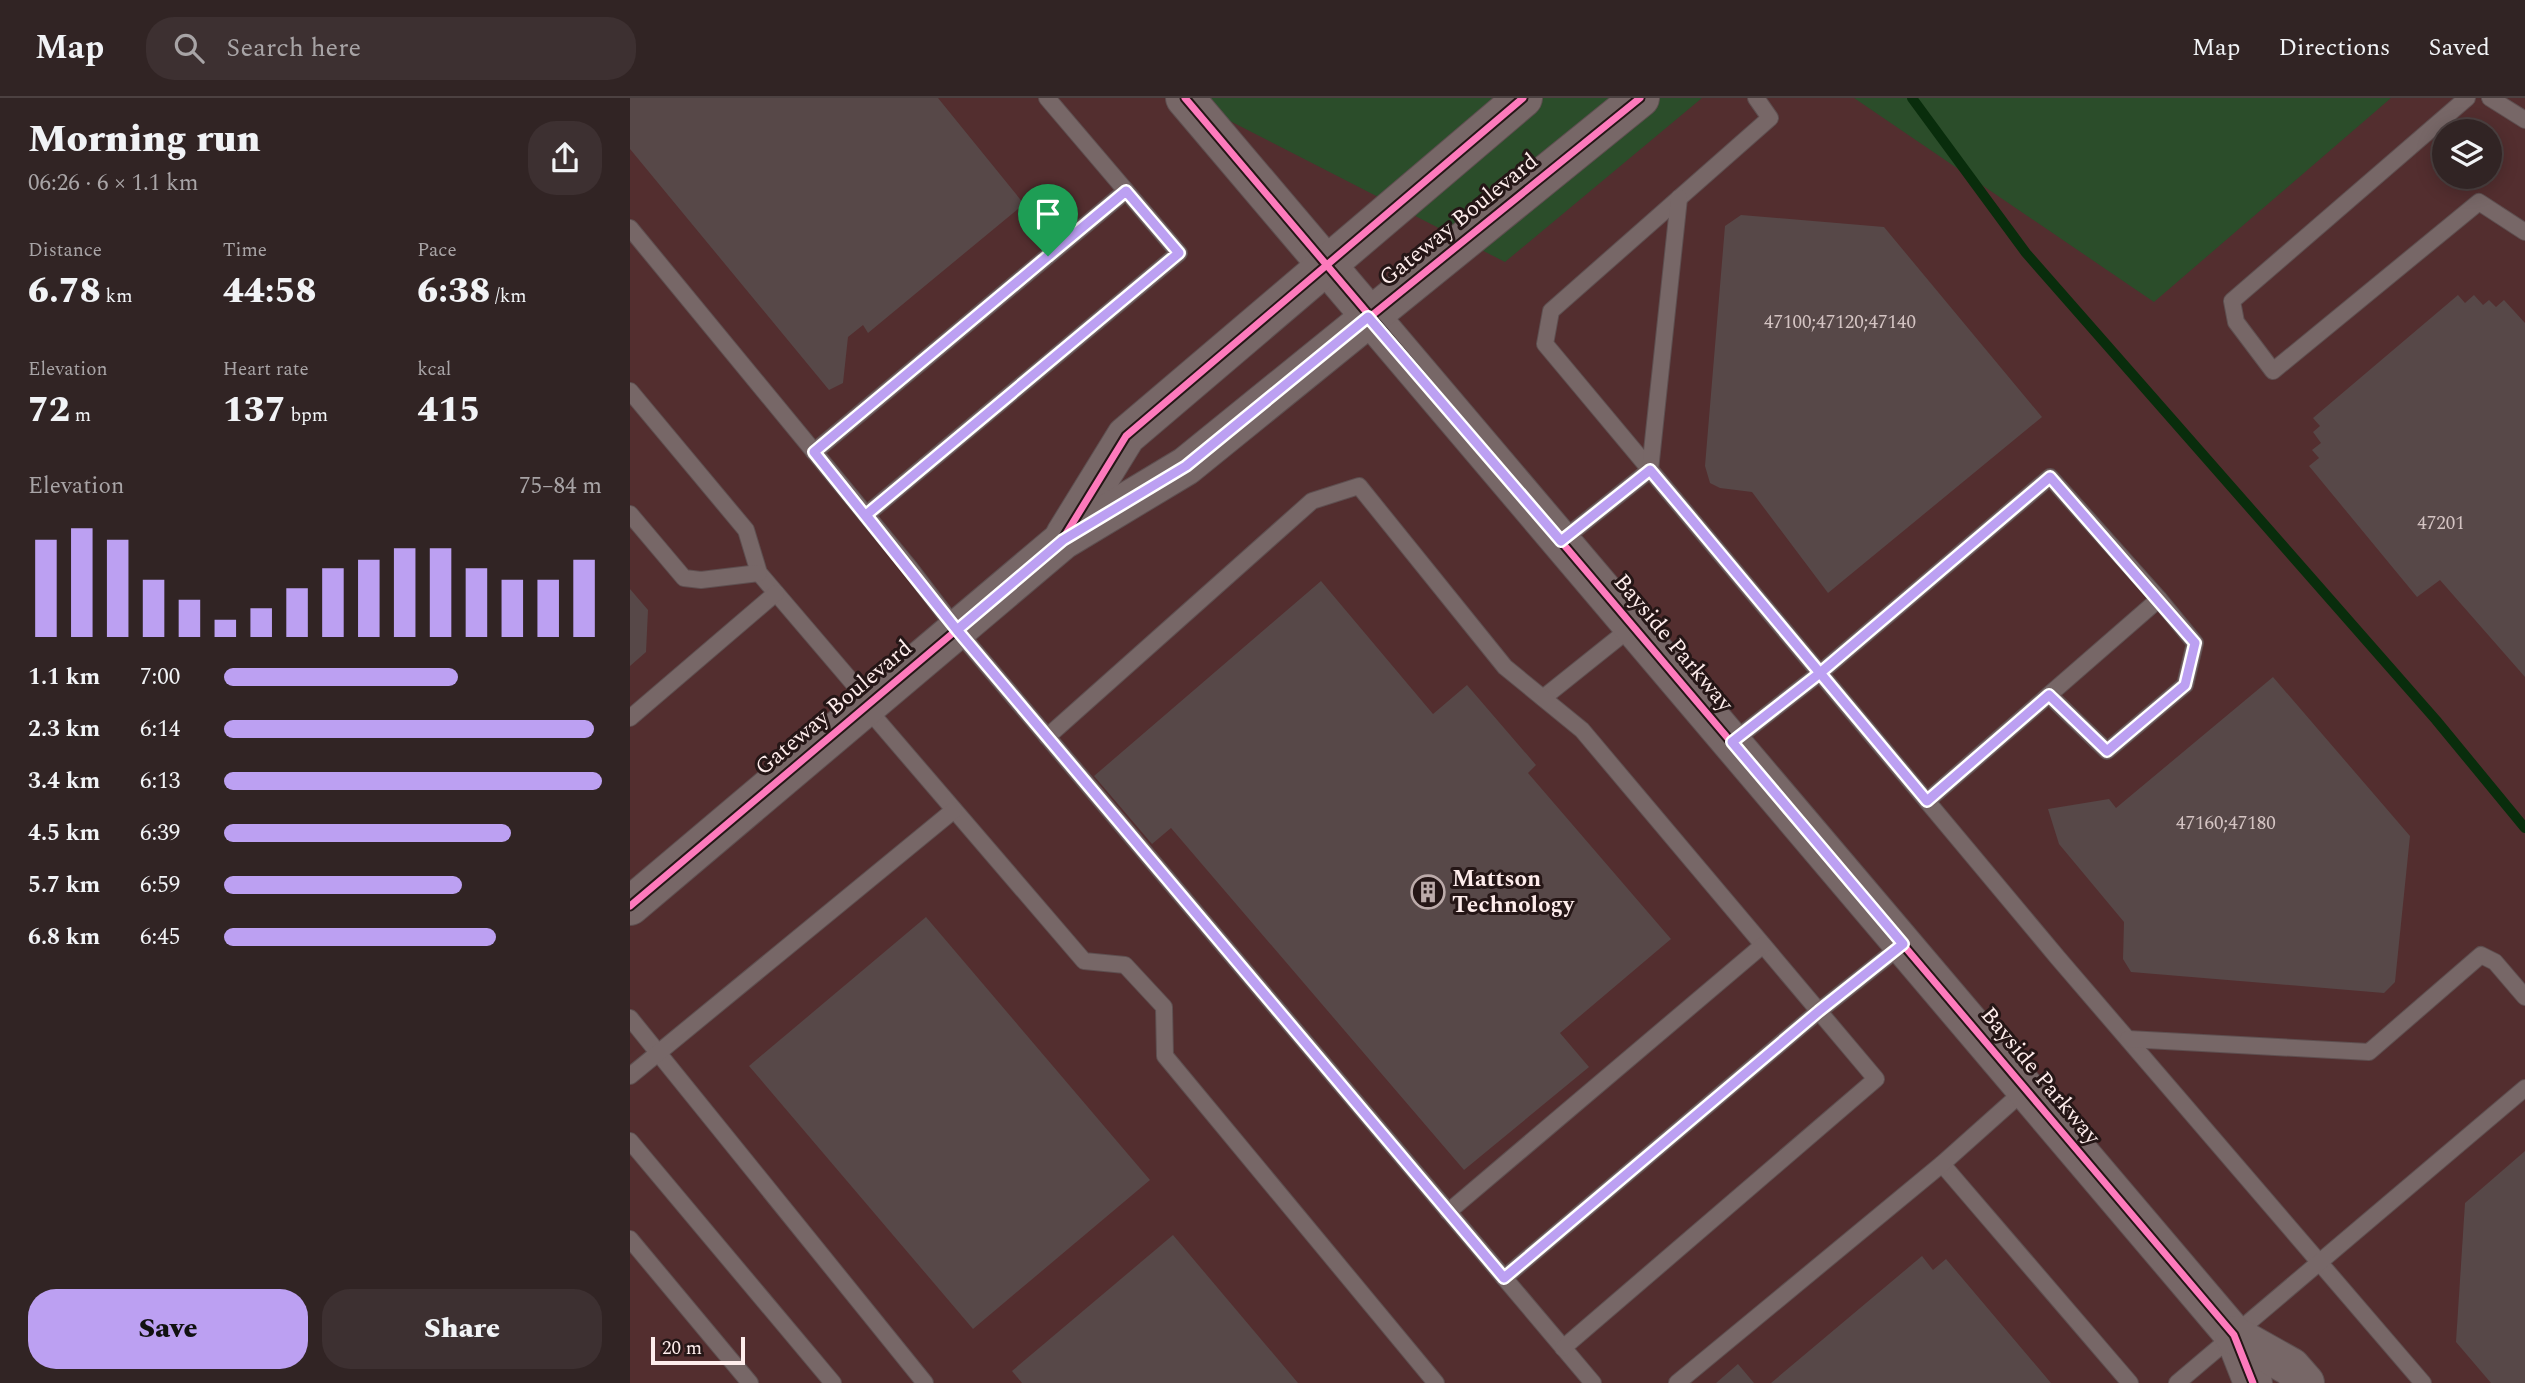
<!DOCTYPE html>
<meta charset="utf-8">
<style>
body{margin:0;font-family:Spectral,serif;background:#3d3031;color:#f1f3f6;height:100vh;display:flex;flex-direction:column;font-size:26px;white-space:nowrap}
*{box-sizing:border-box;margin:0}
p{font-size:23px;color:#a8a4a6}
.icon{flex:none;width:38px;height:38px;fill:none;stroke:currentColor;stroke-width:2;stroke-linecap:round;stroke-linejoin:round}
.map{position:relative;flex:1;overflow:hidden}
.panel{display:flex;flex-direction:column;background:#312424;width:630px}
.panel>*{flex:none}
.tools{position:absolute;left:1802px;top:21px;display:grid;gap:14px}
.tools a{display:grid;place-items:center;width:70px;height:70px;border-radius:50%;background:#312424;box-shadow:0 4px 18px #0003,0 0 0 2px #4c4141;font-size:35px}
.scale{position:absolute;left:21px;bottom:18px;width:94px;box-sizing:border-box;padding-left:7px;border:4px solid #feedec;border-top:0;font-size:19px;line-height:24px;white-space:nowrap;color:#feedec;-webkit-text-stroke:5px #251616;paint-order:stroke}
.pin{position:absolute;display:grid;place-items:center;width:60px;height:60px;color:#fff;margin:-72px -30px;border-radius:50% 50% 50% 0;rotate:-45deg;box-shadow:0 0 7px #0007}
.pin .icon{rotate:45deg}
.round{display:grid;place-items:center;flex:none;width:74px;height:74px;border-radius:28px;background:#3d3031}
.head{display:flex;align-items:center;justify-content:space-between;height:119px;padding:0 28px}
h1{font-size:38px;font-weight:800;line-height:52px}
.figures{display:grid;grid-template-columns:repeat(3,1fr);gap:10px;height:119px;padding:7px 28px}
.figures div{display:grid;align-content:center}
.figures b{font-size:35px;font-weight:800}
.figures small{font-size:19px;font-weight:400}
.figures p{font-size:19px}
.chart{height:196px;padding:14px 28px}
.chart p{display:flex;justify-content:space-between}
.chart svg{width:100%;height:126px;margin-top:7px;stroke:#bca0f2;stroke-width:6}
.action{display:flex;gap:14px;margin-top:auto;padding:14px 28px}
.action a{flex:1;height:80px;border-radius:28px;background:#bca0f2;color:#111;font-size:28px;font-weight:800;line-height:80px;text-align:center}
.action a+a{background:#3d3031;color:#f1f3f6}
ul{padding:0 28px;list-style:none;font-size:23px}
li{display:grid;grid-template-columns:112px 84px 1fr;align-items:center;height:52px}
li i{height:18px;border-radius:9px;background:#bca0f2}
header{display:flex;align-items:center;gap:42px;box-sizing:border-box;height:98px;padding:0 35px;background:#312424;border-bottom:2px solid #4c4141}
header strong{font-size:33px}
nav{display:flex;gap:38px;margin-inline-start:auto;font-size:24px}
.search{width:490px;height:63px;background:#3d3031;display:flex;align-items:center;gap:18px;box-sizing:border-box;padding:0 24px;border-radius:28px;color:#a8a4a6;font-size:26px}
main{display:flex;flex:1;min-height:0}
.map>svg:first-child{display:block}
.built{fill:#532e2f;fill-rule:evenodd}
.green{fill:#2b4d2a}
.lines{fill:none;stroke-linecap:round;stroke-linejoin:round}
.stream{stroke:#092d0c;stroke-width:10}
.building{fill:#574848}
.service-casing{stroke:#5e4f50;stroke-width:18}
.tertiary-casing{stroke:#5e4f50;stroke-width:40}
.service{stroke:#776767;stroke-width:16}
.tertiary{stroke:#776767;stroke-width:38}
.cycleway-casing{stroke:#251616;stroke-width:11}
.cycleway{stroke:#fd7abc;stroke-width:7}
.route-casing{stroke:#fff;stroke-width:14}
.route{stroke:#bca0f2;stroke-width:9}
.labels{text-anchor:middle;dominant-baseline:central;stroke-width:6;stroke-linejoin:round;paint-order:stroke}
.number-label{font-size:19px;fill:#d4c4c3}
.street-label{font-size:23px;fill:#feedec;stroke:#251616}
.poi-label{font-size:23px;font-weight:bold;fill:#feedec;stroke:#251616;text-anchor:start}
</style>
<header>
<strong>Map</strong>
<div class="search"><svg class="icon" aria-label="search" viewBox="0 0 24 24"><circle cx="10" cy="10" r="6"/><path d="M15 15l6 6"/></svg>Search here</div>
<nav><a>Map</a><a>Directions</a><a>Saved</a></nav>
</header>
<main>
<section class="panel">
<div class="head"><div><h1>Morning run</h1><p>06:26 · 6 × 1.1 km</p></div><a class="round"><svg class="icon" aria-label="share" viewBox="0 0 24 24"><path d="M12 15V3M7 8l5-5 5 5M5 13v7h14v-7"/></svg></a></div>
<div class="figures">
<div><p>Distance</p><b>6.78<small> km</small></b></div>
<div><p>Time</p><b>44:58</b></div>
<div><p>Pace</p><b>6:38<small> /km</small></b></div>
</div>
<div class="figures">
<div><p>Elevation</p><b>72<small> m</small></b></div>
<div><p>Heart rate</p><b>137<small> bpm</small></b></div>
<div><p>kcal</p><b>415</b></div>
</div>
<div class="chart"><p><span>Elevation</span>75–84 m</p>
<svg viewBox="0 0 160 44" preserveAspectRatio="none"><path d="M5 44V10M15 44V6M25 44V10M35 44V24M45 44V31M55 44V38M65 44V34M75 44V27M85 44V20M95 44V17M105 44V13M115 44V13M125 44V20M135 44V24M145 44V24M155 44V17"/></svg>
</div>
<ul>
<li><b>1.1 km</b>7:00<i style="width:62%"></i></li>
<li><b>2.3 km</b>6:14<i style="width:98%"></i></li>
<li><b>3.4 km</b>6:13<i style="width:100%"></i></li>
<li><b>4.5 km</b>6:39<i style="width:76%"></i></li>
<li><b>5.7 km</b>6:59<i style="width:63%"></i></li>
<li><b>6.8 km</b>6:45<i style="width:72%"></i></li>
</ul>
<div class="action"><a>Save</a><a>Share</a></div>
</section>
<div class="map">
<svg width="1895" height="1285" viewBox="0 0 1895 1285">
<rect width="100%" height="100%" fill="#413030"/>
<!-- built -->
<path class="built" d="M0,0H1895V1285H0ZM1815,33H1860V79H1815Z"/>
<!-- green -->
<g class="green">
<path d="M555,0H1072L875,164Z"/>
<path d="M1224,0H1761L1524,204Z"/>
</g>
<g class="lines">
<!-- stream -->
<path class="stream" d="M1282,0L1396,155L1806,622L1895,730"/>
</g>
<!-- building -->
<g class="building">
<path d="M0,0H308L394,106L238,235L233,227L218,239L213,285L199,292L0,51Z"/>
<path d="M1111,117L1254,129L1412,319L1198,495L1122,394L1090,390L1080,385L1075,368L1095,128Z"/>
<path d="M1828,197L1835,205L1844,197L1853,207L1859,202L1866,209L1874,202L1895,225V579L1810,482L1787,499L1679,368L1689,360L1682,352L1691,345L1683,334L1690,328L1683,320Z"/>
<path d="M691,483L803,616L837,587L906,667L898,675L1041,841L930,935L959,969L834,1072L541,730L522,746L464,678Z"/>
<path d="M0,491L18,512L16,554L0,568Z"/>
<path d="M1643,579L1780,738L1765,884L1754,895L1501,874L1493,861L1494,824L1429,746L1418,711L1479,701L1486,710Z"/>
<path d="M296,819L520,1082L343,1231L119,968Z"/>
<path d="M1895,1053V1285H1861L1826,1244L1835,1105Z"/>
<path d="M543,1137L668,1285H392L382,1273Z"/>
<path d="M1292,1158L1303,1172L1316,1161L1421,1285H1141Z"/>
<path d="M1108,1266L1124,1285H1086Z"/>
</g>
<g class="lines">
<defs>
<g id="service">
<path d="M1126,0L1140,20L921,213L915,246L1428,860L1793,1285"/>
<path d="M1837,0L1602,203L1606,224L1643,273L1849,104L1895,134"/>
<path d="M1860,0L1895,22"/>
<path d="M0,130L279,469L327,532L963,1285"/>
<path d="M0,293L116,432L129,475L240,605"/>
<path d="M184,354L496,93"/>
<path d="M0,416L54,480L71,482L129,475"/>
<path d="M236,417L549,155L417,0"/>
<path d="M931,443L1020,372L1049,100"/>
<path d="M1419,597L1477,653L1555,587L1565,545L1529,501"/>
<path d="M913,600L1003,528"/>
<path d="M236,609L454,863L495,867L534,909L535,958L806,1285"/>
<path d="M0,620L146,495"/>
<path d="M417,639L682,403L729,388L875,569L952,632L1246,981L933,1250"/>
<path d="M1102,644L1190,575L1420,379L1529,501L1297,703"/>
<path d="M0,920L295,1285"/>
<path d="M1498,941L1739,954L1851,857L1865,864L1895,899"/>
<path d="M0,978L324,712"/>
<path d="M0,1043L203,1285"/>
<path d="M1312,1066L1500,1285"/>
<path d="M818,1114L1133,847"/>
<path d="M0,1141L120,1285"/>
<path d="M874,1180L1189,913L1272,847"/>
<path d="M1047,1285L1312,1066L1396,991"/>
<path d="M1547,1285L1895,990"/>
</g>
<g id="tertiary">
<path d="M555,0L1604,1237L1623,1285"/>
<path d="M435,437L496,338L893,0"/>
<path d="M0,808L433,442L556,368L1010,0"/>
<path d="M1604,1237L1661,1269L1675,1285"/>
</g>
</defs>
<!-- service casing -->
<use href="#service" class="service-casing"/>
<!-- tertiary casing -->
<use href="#tertiary" class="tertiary-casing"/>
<!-- service -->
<use href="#service" class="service"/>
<!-- tertiary -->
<use href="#tertiary" class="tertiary"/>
<defs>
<g id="cycleway">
<path d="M555,0L1604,1237L1623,1285"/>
<path d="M434,439L496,338L893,0"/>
<path d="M0,808L433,442L556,368L1010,0"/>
</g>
</defs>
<!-- cycleway casing -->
<use href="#cycleway" class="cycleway-casing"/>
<!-- cycleway -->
<use href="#cycleway" class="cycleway"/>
</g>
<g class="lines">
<defs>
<path id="route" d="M418,158L184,354L327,532L874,1180L1189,913L1273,846L1102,644L1190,575L1420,379L1565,545L1555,587L1477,653L1419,597L1297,703C1205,593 1113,482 1020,372L931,443L738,219L556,368L433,442L327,532L236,417L549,155L496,93L418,158"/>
</defs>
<!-- route casing -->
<use href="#route" class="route-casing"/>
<!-- route -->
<use href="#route" class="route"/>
</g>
<!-- icons -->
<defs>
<symbol id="building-ring" viewBox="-11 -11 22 22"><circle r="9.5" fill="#251616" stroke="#bcabaa" stroke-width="1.5"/><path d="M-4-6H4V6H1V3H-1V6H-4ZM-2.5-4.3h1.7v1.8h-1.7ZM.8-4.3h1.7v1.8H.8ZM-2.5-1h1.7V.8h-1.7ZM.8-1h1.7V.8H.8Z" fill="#bcabaa"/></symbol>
</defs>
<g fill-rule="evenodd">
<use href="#building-ring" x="779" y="775" width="38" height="38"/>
</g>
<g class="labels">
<!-- number labels -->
<g class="number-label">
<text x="1210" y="224">47100;47120;47140</text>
<text x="1811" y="425">47201</text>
<text x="1596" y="725">47160;47180</text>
</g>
<!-- street labels -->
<g class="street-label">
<text transform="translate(829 122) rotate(-39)">Gateway Boulevard</text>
<text transform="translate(1043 545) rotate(50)">Bayside Parkway</text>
<text transform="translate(204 610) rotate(-40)">Gateway Boulevard</text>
<text transform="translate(1410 978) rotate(50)">Bayside Parkway</text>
</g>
<!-- poi labels -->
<g class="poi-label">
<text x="822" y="781">Mattson<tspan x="822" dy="26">Technology</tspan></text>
</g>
</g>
</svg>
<div class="tools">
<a><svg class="icon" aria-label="layers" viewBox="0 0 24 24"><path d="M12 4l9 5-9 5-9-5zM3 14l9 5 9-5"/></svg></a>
</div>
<div class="scale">20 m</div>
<div class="pin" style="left:418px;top:158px;background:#1e9e55"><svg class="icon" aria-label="arrive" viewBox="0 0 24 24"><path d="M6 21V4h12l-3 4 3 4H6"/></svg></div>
</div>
</main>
